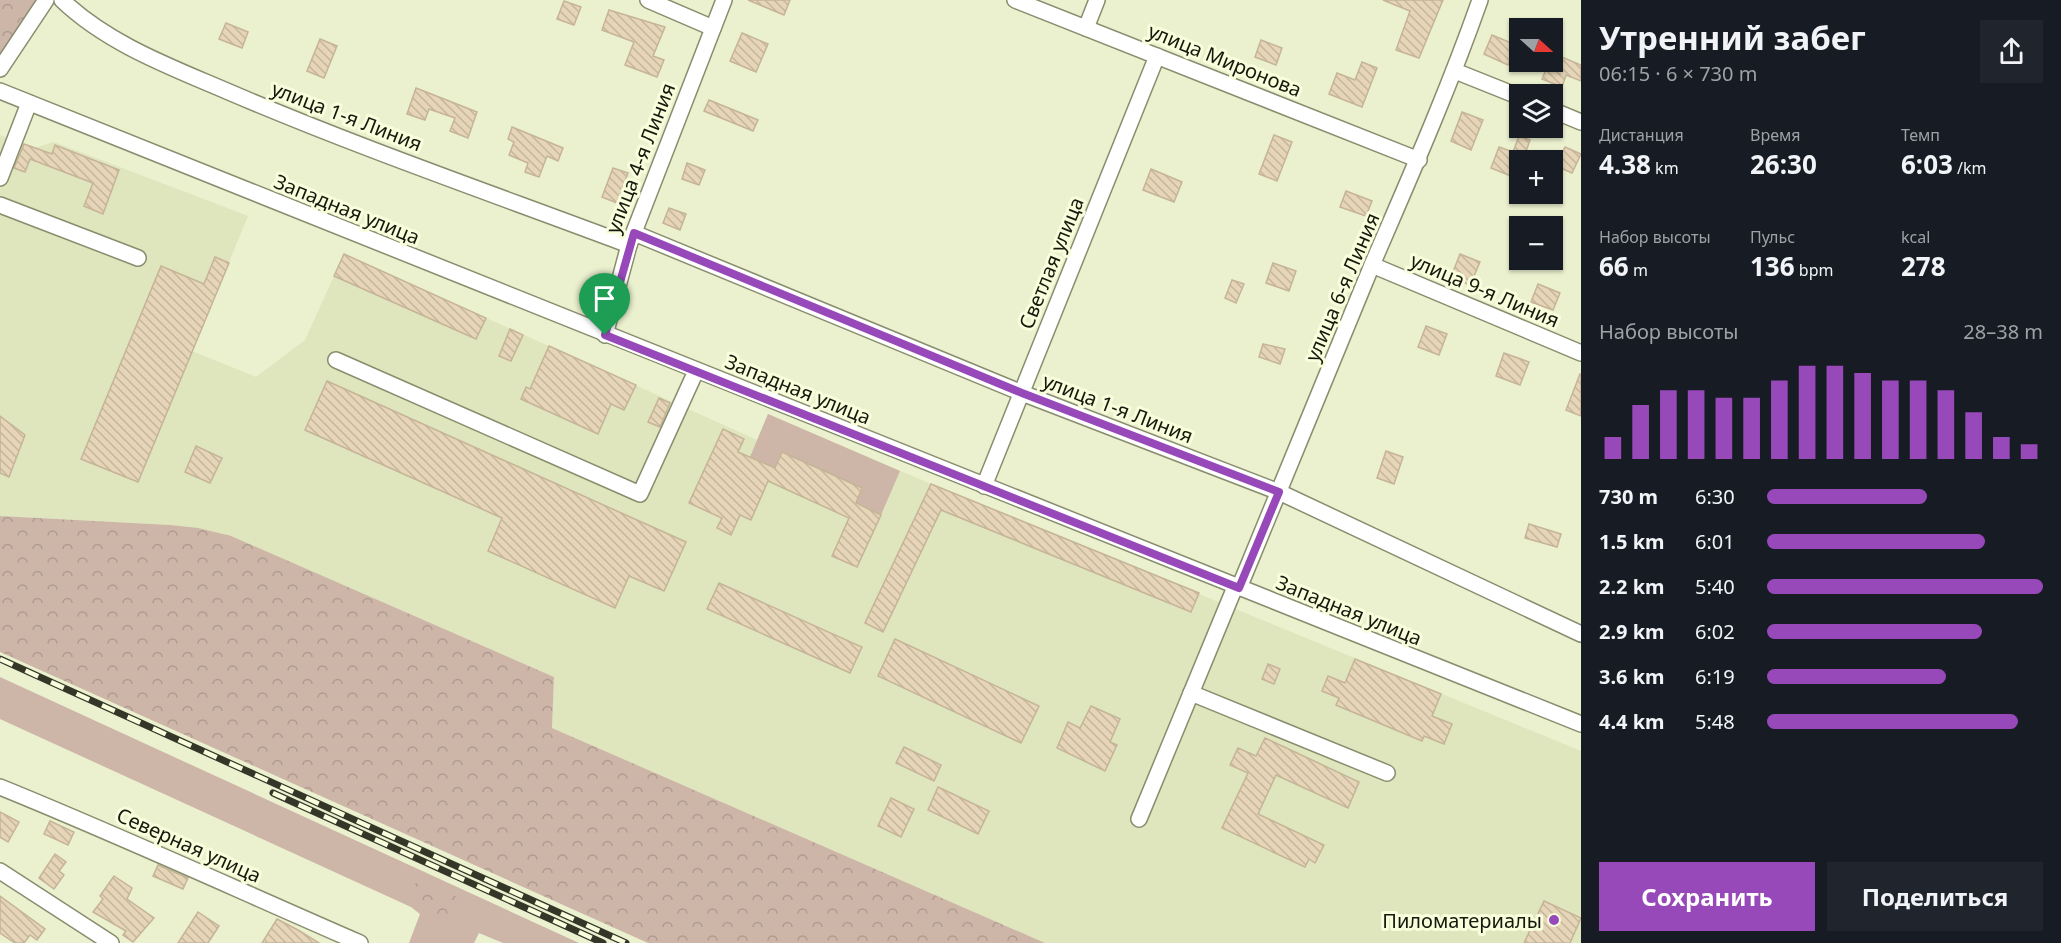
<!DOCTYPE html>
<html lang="ru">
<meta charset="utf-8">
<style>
body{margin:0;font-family:"Noto Sans",sans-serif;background:#20242c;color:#f1f3f6;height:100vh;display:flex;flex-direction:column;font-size:22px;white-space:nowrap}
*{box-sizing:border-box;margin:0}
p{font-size:20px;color:#9ea1a6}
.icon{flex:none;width:33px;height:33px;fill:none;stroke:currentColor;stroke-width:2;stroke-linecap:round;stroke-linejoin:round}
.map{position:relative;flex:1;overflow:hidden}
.drawer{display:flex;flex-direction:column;background:#171b24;width:480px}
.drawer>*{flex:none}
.needle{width:39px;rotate:111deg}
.buttons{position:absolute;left:1509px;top:18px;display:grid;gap:12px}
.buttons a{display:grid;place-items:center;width:54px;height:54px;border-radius:0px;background:#171b24;box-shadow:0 2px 4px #0004;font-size:30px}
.pin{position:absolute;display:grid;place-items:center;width:51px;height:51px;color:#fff;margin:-62px -26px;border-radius:50% 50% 50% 0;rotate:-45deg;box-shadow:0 0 6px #0007}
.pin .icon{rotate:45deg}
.round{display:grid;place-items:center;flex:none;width:63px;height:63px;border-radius:0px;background:#20242c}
.summary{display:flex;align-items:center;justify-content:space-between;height:102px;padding:0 18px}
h1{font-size:33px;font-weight:700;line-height:45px}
.stats{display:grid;grid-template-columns:repeat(3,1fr);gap:9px;height:102px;padding:6px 18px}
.stats div{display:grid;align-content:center}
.stats b{font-size:26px;font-weight:700}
.stats small{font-size:16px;font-weight:400}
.stats p{font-size:16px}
.chart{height:168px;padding:12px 18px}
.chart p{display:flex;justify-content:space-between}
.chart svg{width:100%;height:108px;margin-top:6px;stroke:#9849b9;stroke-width:6}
.primary-button{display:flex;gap:12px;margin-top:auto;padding:12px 18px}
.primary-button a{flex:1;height:69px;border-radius:0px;background:#9849b9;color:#fff;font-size:24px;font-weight:700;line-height:69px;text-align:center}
.primary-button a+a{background:#20242c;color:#f1f3f6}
ul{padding:0 18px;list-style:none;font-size:20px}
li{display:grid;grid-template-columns:96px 72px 1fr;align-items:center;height:45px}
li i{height:15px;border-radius:8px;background:#9849b9}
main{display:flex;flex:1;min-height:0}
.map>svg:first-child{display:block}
.built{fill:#dfe5bc}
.green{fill:#cdb5a8}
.forest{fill:url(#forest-crowns)}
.building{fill:url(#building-back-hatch);stroke:#c5b497;stroke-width:1.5}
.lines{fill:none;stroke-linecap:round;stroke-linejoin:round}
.minor-casing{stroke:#888d6e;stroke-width:18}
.minor{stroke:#fff;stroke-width:15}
.rail-casing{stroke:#343728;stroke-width:7}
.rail{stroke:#f8fddc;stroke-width:4.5;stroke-dasharray:14;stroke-linecap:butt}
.route-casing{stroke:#fff;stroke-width:12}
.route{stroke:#9849b9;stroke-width:8}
.poi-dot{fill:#9849b9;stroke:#f8fddc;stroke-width:2}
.labels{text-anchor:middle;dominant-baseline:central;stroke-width:6;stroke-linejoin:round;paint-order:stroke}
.street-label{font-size:20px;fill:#16180c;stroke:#f8fddc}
.poi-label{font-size:20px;fill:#16180c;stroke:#f8fddc;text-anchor:end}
</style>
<main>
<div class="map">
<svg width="1581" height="943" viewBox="0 0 1581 943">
<defs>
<pattern id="forest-crowns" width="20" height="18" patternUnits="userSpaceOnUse" patternTransform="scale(1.5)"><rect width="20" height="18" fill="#cdb5a8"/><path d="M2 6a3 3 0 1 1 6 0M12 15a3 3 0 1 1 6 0" fill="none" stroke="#af9b8f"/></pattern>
<pattern id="building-back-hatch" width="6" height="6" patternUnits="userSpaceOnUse" patternTransform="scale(1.5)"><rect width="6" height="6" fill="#e6d5b7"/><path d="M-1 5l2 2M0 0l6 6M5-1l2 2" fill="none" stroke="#c5b69c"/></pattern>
</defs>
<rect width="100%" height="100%" fill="#ebf0cf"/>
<!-- built -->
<path class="built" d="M0,135L34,148L54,142L248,216L192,351L256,377L305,340L344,254L757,440L768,414L931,484L1581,751V943H1045L552,728L554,677L170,525L0,516Z"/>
<!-- green -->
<g class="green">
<path d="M768,414L900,471L881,515L856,503L862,488L782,452L775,468L750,457Z"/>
<path d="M0,677L579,943H503L479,933L474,943H409L420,914L411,907L0,719Z"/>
</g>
<!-- forest -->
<g class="forest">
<path d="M0,0H39L0,55Z"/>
<path d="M0,516L170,525L198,528L231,536L554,677L552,728L1045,943H648L0,652Z"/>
<path d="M414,883L432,885L456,896L459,904L456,913C435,923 424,909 411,894L410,886Z"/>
</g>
<!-- building -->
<g class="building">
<path d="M748,0H790L784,15Z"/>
<path d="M1383,0H1443L1419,58L1396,50L1410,11Z"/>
<path d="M564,1L581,7L574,25L557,19Z"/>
<path d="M609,10L665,27L653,56L664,60L657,77L625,65L634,42L602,30Z"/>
<path d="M226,23L248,32L242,48L219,39Z"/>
<path d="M742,33L768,44L756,72L730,61Z"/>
<path d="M1492,35L1516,45L1508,65L1484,54Z"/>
<path d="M320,39L337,46L324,78L307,71Z"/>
<path d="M1261,40L1282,48L1276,65L1255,57Z"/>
<path d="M1552,53L1581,65V81L1566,75L1562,87L1542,79L1549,62H1552Z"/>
<path d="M1362,62L1377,68L1362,107L1329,94L1337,73L1355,80Z"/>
<path d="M416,88L477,112L468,138L450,131L455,118L429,109L425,120L407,114Z"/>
<path d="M709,100L758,120L753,131L704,111Z"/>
<path d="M1462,112L1483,120L1471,150L1451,141Z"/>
<path d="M512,127L563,148L558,161L547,156L539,177L525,172L528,163L509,155L514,142L508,139Z"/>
<path d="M1274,135L1292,142L1277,181L1259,174Z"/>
<path d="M1519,136L1530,140L1523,160H1520L1516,178L1491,168L1499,147L1513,152Z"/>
<path d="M24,144L52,154L55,145L119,170L103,214L84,206L93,183L30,159L25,172L14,168Z"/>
<path d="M1565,147L1581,154L1572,173L1556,166Z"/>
<path d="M687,163L705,170L699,185L682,179Z"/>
<path d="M613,168L628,173L617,203L602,197Z"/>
<path d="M1151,169L1182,182L1174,202L1143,190Z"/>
<path d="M1346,191L1372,201L1366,216L1340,207Z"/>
<path d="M669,208L686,214L680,230L663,223Z"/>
<path d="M344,254L486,318L476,339L334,276Z"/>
<path d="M1460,254L1480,262L1470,285L1451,277Z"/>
<path d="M215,257L229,263L138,482L81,459L161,266L204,284Z"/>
<path d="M1273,263L1296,271L1289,291L1266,283Z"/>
<path d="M1232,280L1244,284L1236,303L1225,298Z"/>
<path d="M1538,284L1560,293L1553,310L1531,302Z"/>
<path d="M1426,326L1447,334L1439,355L1418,347Z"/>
<path d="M510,329L523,335L511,361L499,356Z"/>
<path d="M1263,344L1285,349L1280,364L1259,357Z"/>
<path d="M549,346L636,385L624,410L611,404L598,434L521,399L526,387L530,389Z"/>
<path d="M1504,353L1529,362L1520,385L1496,376Z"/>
<path d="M1580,374H1581V416L1566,410Z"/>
<path d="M327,381L686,542L664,591L629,576L615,608L488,551L502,518L305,430Z"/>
<path d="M659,398L670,403L660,427L648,422Z"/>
<path d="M0,416L25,435L9,477L0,473Z"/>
<path d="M723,429L744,439L738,452L775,468L782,452L862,488L856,503L881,515L857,567L832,556L849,518L768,481L751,520L740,515L731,535L717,528L722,518L689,503Z"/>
<path d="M196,446L222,458L210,483L185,472Z"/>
<path d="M1386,451L1403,457L1394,484L1377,478Z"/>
<path d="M931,484L1199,593L1191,612L941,510L883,632L865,623Z"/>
<path d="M1529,524L1561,534L1557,547L1525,538Z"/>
<path d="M719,583L862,647L850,673L707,609Z"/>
<path d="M895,639L1039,706L1021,743L878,676Z"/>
<path d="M1355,659L1441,694L1432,716L1452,724L1444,744L1424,736L1422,741L1336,705L1339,698L1322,691L1328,676L1345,683Z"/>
<path d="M1268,664L1280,669L1274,684L1262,679Z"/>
<path d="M1091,706L1120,719L1110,742L1117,745L1105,771L1057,748L1068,722L1080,728Z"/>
<path d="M1265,738L1359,782L1348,808L1276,775L1258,814L1324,845L1315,863L1309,859L1305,867L1222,828L1248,773L1230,765L1238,748L1256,756Z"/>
<path d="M904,747L941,765L934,781L896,763Z"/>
<path d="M938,787L989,811L978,834L928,810Z"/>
<path d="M891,798L914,809L901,837L878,826Z"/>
<path d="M0,812L19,822L8,842L0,837Z"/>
<path d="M50,821L74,832L68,845L44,834Z"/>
<path d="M55,854L66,862L59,871L64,875L54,889L39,878Z"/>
<path d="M158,865L188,878L183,889L153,876Z"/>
<path d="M114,876L132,888L127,899L154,918L133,942L123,935L126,931L93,912L103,899L100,896Z"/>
<path d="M0,896L45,929L37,940L30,935L24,943H15L0,933Z"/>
<path d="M1544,901L1581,918L1570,943H1524Z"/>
<path d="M198,912L219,926L208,943H178Z"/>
<path d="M277,919L298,930L319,943H262Z"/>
</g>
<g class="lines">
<defs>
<g id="minor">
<path d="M62,0C108,44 171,67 229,92C360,148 496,195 629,245"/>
<path d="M648,0L713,28"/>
<path d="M1015,0L1419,160"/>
<path d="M1086,28L1097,0"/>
<path d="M0,69L46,0"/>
<path d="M1455,71L1520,97"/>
<path d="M0,91L1581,724"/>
<path d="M1552,110L1581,122"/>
<path d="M0,178L29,103"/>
<path d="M0,205L138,258"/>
<path d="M634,233L1022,393L1279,492L1581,634"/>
<path d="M1372,265L1581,353"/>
<path d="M605,335L629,245L724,0"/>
<path d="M336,360L640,494L696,371"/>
<path d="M984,486L1157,56"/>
<path d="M1239,588C1284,481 1327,372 1372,265C1410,177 1448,91 1480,0"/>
<path d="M1191,693L1387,773"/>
<path d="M0,787C121,836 240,891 360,943"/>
<path d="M1139,819L1235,587"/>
<path d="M0,871L111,943"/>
</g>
</defs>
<!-- minor casing -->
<use href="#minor" class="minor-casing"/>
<!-- minor -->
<use href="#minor" class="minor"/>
<defs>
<g id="rail">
<path d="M0,659L626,943"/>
<path d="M273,793L603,943"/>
</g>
</defs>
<!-- rail casing -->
<use href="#rail" class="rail-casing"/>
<!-- rail -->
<use href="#rail" class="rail"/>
</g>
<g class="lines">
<defs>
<path id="route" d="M634,233L1022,393L1279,492L1239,588L605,335Z"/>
</defs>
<!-- route casing -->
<use href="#route" class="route-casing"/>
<!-- route -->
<use href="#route" class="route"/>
</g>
<!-- markers -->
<circle class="poi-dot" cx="1554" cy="920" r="6"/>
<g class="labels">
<!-- street labels -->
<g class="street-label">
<text transform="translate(1225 60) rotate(22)">улица Миронова</text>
<text transform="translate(347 116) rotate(21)">улица 1-я Линия</text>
<text transform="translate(640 158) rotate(-69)">улица 4-я Линия</text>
<text transform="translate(347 209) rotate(22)">Западная улица</text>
<text transform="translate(1051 263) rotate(-68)">Светлая улица</text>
<text transform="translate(1342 287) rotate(-67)">улица 6-я Линия</text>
<text transform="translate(1485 290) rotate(23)">улица 9-я Линия</text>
<text transform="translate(798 389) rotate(22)">Западная улица</text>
<text transform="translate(1118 408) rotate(21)">улица 1-я Линия</text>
<text transform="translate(1349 610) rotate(22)">Западная улица</text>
<text transform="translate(189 845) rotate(24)">Северная улица</text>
</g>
<!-- poi labels -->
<g class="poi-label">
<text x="1542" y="920">Пиломатериалы</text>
</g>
</g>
</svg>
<div class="buttons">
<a><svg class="needle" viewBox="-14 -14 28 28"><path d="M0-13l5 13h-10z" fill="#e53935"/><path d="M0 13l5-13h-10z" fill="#9ea1a6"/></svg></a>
<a><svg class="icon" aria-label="layers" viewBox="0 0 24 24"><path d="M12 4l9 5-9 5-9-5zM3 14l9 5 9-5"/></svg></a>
<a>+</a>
<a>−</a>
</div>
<div class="pin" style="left:605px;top:335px;background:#1e9e55"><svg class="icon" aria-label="arrive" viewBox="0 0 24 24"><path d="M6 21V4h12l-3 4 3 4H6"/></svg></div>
</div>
<section class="drawer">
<div class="summary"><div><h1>Утренний забег</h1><p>06:15 · 6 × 730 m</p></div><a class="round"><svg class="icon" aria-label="share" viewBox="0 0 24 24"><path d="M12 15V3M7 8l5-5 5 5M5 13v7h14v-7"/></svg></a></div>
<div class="stats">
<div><p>Дистанция</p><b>4.38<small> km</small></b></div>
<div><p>Время</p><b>26:30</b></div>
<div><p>Темп</p><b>6:03<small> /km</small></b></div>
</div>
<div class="stats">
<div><p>Набор высоты</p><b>66<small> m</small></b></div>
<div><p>Пульс</p><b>136<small> bpm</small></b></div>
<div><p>kcal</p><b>278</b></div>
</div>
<div class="chart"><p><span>Набор высоты</span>28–38 m</p>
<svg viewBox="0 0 160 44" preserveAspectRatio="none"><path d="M5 44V35M15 44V22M25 44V16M35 44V16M45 44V19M55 44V19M65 44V12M75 44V6M85 44V6M95 44V9M105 44V12M115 44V12M125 44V16M135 44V25M145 44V35M155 44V38"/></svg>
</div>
<ul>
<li><b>730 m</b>6:30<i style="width:58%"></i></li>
<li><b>1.5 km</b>6:01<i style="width:79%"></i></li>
<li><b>2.2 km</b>5:40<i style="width:100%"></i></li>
<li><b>2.9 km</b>6:02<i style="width:78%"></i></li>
<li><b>3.6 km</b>6:19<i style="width:65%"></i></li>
<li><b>4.4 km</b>5:48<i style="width:91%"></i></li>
</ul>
<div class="primary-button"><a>Сохранить</a><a>Поделиться</a></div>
</section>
</main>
